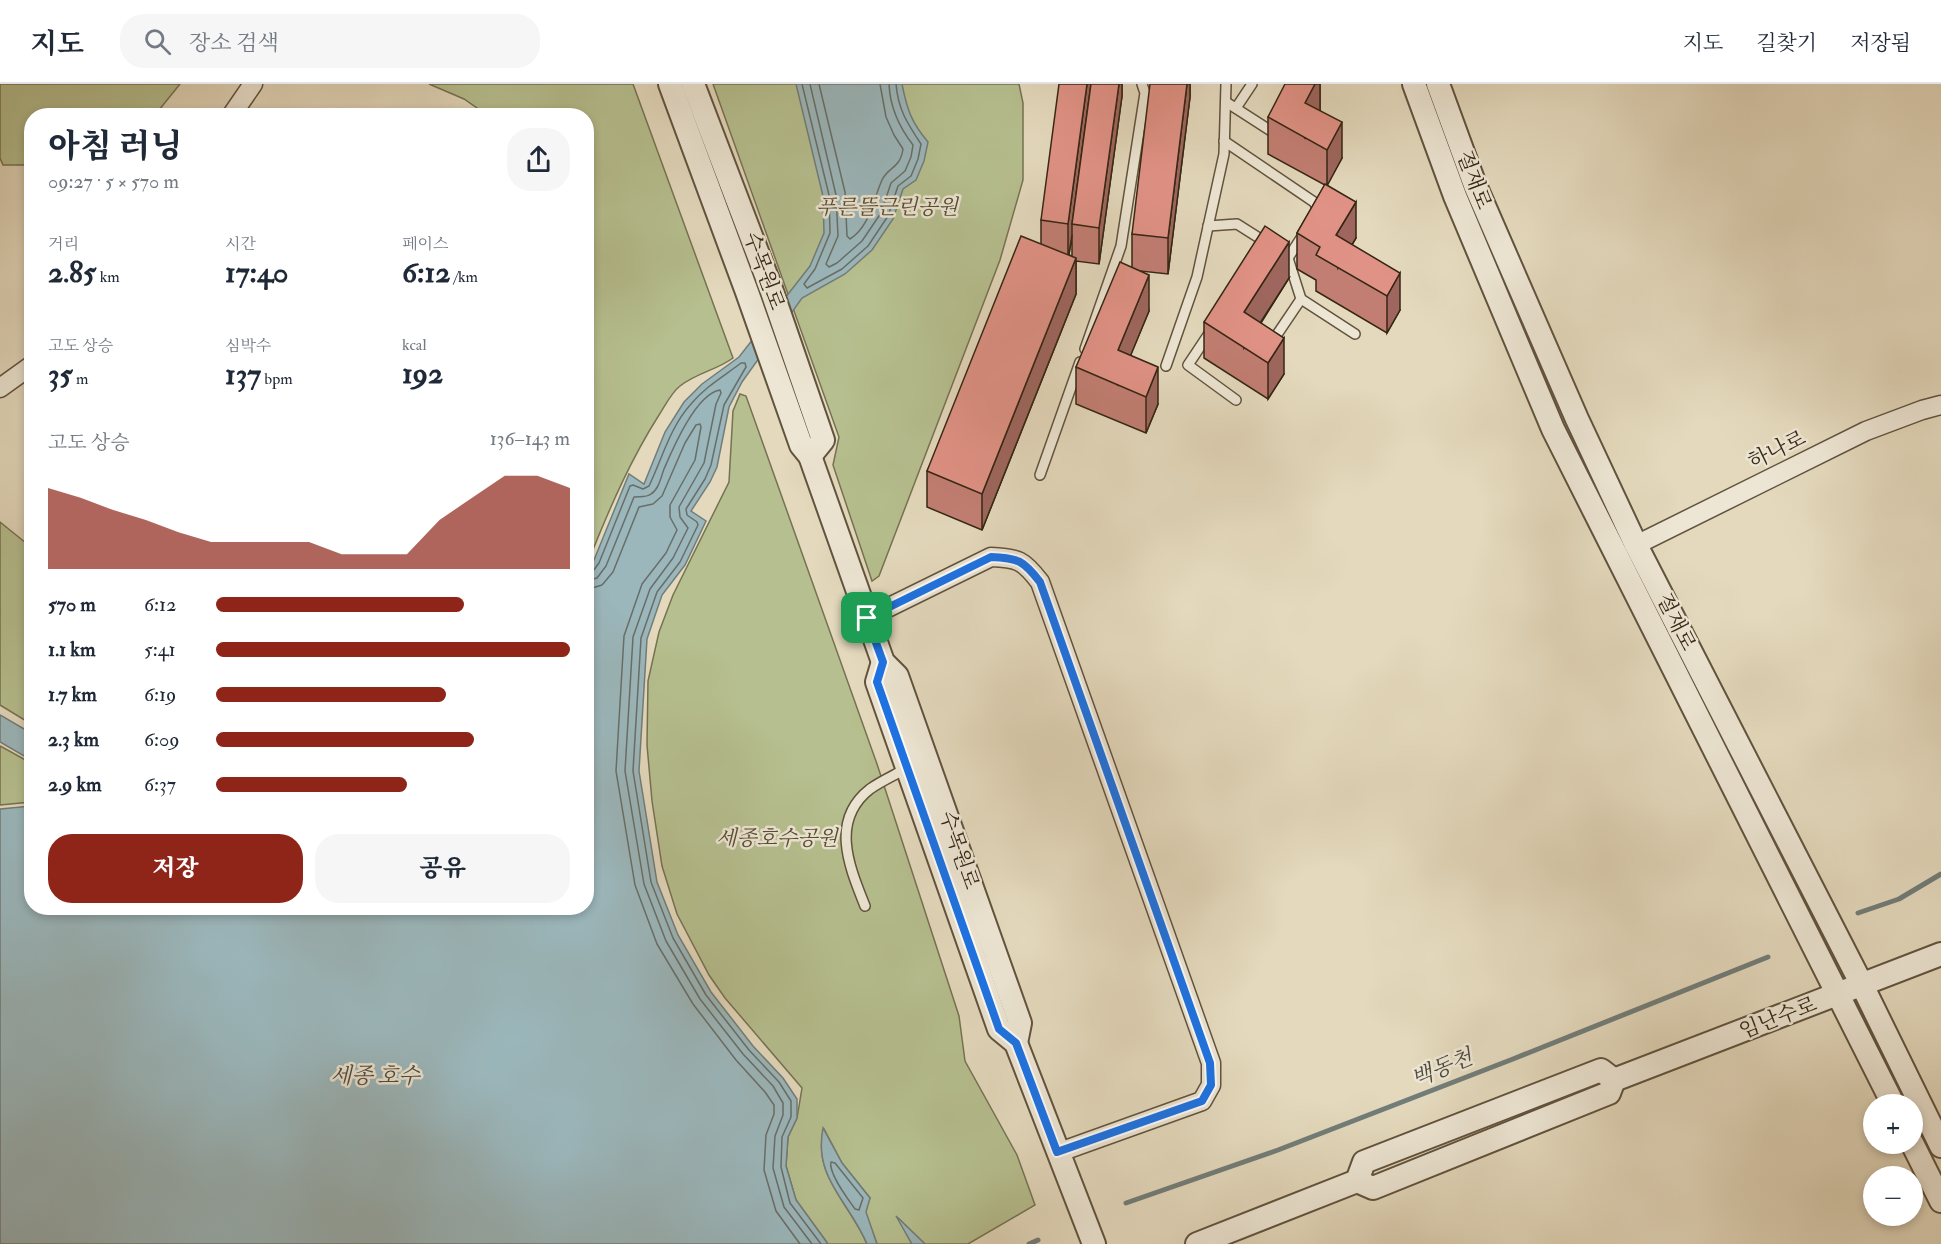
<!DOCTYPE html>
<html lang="ko">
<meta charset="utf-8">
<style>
body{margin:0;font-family:"IM FELL Double Pica","Noto Serif KR",serif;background:#f6f6f7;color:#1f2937;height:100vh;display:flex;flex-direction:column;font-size:22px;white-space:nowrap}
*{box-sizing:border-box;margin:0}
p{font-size:20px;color:#747a83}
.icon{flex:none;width:33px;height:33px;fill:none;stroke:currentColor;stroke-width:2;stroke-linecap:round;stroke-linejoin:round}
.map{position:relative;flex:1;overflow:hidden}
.details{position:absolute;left:24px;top:24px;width:570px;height:807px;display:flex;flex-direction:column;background:#fff;border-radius:24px;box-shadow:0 3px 9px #0003}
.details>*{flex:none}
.tools{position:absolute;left:1863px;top:1010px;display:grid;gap:12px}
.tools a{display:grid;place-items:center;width:60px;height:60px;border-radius:50%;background:#fff;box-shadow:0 3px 9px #0003;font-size:30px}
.pin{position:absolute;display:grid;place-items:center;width:51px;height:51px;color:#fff;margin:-26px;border-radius:12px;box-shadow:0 3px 9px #0006}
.round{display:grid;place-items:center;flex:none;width:63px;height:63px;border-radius:24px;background:#f6f6f7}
.headline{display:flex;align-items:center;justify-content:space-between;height:102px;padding:0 24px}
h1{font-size:33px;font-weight:800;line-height:45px}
.figures{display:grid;grid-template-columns:repeat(3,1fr);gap:9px;height:102px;padding:6px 24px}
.figures div{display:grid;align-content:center}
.figures b{font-size:30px;font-weight:800}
.figures small{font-size:16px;font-weight:400}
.figures p{font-size:16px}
.chart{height:168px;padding:12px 24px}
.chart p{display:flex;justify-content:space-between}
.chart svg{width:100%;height:108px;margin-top:6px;fill:#8f2418;opacity:.7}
.cta{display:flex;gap:12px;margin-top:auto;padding:12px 24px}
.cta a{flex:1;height:69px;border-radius:24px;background:#8f2418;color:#fff;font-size:24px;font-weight:800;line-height:69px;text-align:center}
.cta a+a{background:#f6f6f7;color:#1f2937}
ul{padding:0 24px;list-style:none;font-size:20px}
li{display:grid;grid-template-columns:96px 72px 1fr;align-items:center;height:45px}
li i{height:15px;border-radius:8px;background:#8f2418}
header{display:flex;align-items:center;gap:36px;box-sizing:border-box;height:84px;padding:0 30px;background:#fff;border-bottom:2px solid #e0e1e3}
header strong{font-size:28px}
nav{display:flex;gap:33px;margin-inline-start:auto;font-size:21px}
.search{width:420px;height:54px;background:#f6f6f7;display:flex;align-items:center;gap:15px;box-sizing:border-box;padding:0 21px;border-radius:24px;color:#747a83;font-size:22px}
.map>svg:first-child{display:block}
.green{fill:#b6bf8f;stroke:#767252;stroke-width:1.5}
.water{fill:#9bb7bc;stroke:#727d79;stroke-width:1.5}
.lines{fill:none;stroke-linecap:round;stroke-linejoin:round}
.shore{stroke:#686e68;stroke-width:1.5}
.stream{stroke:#727d79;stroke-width:5}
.service-casing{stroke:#61533e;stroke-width:12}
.minor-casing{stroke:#61533e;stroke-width:21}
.tertiary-casing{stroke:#61533e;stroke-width:26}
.service{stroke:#ede6d4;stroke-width:9}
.minor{stroke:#ede6d4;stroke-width:18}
.tertiary{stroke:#ede6d4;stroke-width:22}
.wall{fill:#c27e73;stroke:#352614;stroke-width:1.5;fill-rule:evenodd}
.shaded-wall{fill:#9e665e;stroke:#352614;stroke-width:1.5}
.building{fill:#e19286;stroke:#352614;stroke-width:1.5}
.route-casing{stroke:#fff;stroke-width:12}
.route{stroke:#1a73e8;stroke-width:8}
.labels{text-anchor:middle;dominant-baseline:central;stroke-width:5;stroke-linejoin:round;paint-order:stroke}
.street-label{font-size:21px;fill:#352614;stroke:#ede6d4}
.park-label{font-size:21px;font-style:italic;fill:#554c33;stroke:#ede6d4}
.water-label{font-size:22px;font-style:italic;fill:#4e4a3e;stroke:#ede6d4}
</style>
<header>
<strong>지도</strong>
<div class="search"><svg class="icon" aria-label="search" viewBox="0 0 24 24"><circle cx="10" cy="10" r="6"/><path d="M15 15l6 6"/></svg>장소 검색</div>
<nav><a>지도</a><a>길찾기</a><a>저장됨</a></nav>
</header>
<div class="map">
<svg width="1941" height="1160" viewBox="0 0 1941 1160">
<rect width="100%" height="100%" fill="#e4d9bd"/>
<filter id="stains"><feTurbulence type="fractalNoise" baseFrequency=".00333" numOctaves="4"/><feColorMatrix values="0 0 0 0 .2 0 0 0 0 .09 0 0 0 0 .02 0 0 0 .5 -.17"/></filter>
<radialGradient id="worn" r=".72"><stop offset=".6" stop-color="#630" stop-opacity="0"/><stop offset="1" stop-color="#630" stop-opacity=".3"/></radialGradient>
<!-- green -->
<g class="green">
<path d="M0,0H180L155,31L32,32L31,81H3L0,74Z"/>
<path d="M429,0H633L733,274C717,286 696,289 680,302C671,309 665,322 659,331C631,375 611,421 592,468L587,476L586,32L487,31L464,15Z"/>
<path d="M713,0H1019L1023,19V96L1000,176L879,492L872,497L833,381L839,353Z"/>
<path d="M740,310L746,312L877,680L959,932L965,977L1017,1071L1035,1121L968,1160H925L898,1134L912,1160H877L865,1128L870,1114L842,1079L824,1045C811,1090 851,1121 867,1160H828L796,1116L786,1082L788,1053L797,1034L802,1004L725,914L709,891L677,830L662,782L652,717L647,661L648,597L659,548L673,511L729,398L733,327Z"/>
<path d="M0,438L31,463V640L0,621Z"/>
<path d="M0,662L31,679V718L0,721Z"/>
</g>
<!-- water -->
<g class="water">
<path d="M796,0H902C907,25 911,38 928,58L924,77L916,96L903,105L893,135L872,166L845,190L802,214L742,298L729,323L717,383L710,398L691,427L706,437L685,481L662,511L647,555L639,687L657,798L678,851L711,908L753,962L783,994L797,1015V1034L788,1053L786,1082L796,1116L828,1160H0V725L31,722L32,824H586L587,487L594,476L629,390L644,400L665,348L684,318L702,300L739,273L810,182L824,149L823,112Z"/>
<path d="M0,631L31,649V676L0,658Z"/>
<path d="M823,1044L842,1079L870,1114L866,1128L877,1160H867C849,1117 813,1094 823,1044Z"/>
<path d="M896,1132L924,1159L925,1160H912Z"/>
</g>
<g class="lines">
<!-- shore -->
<g class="shore">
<path d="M802,0L829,111L830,149L815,185L804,200L807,204L842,185L868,162L888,132L898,102L911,92L918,75L921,60C907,39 898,25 896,0"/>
<path d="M810,0L836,111L838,152L826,180L829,183L837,179L862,157L881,129L891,99L905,87L911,73L913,61C899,43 890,24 889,0"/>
<path d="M819,0L845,108L847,152L850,155C870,142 873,116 882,96C889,82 900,85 903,65L894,51L886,33L880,0"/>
<path d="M586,489L593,487L599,479L630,402L633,401L643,405L649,402C662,375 670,343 691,320C705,303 724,292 741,279H745L746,283L724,321L711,381L705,395L686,425L687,431L697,438L698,441L680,478L657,508L641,554L633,687L651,798L673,854L706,911L749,966L779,998L791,1017V1033L782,1053L781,1083L790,1119L821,1160"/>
<path d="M586,497L597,494L606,482L634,413C639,412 646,414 651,410C659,405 661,393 664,385C673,364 696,310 720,306L721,309L716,320L704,379L679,423L680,433L688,444L673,474L650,505L633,553L625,687L644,800L666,857L700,915L743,970L773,1002L783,1019V1031L775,1052L773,1084L784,1123L812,1160"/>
<path d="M586,506L602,501L613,488L639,423L653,420L662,412L685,359L696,341L700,340L701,343L695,376L670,421V433L677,446L666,469L642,500L624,552L616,687L635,801L657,860L693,920L736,976L765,1008L774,1021V1030L766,1051L764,1086L776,1127L800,1160"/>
<path d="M831,1078L835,1079L863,1114L859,1126L855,1125C848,1115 828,1089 831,1078Z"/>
</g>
<!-- stream -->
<g class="stream">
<path d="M1858,829L1899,815L1941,790"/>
<path d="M1126,1119L1278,1066L1513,975L1768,873"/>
<path d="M1029,1160L1038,1156"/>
</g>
<defs>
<g id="service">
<path d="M1226,18L1271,47"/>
<path d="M1236,24L1252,0"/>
<path d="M1224,57L1314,118L1319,127"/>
<path d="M1208,142L1237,140L1267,159"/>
<path d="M1288,174L1303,151"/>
<path d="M1301,215L1355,250"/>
<path d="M1210,248L1188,281L1236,316"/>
<path d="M1272,258L1301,215L1288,174L1281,169"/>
<path d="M1085,265L1121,162L1145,9L1142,0"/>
<path d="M1166,282L1197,193L1224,70L1226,0"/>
<path d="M1040,391L1080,278"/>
<path d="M865,822C850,784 829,737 870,705C881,697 895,691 907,684"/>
</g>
<g id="minor">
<path d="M231,32L253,0"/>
<path d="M0,304L32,281"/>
<path d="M1636,461L1866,347L1922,326L1941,321"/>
<path d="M867,534L991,473C1018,474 1023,476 1040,498L1211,979V1001L1202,1017L1057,1069"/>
</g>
<g id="tertiary">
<path d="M670,0L747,208L801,361L810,372L883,578L897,592L1020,939L1016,959"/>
<path d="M693,0L769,199L823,356L810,372"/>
<path d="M1414,0L1455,112L1553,345L1893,1020"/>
<path d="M1438,0L1475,101L1577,335L1636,461L1862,901L1941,1062"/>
<path d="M883,578L877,598L999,945L1016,959L1094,1160"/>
<path d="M1912,1059L1941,1117"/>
<path d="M1357,1097L1373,1104L1609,1009L1614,996L1941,870"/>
<path d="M1197,1160L1357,1097L1364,1078L1601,986L1614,996"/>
</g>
</defs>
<!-- service casing -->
<use href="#service" class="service-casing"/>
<!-- minor casing -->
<use href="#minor" class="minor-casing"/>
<!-- tertiary casing -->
<use href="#tertiary" class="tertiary-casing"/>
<!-- service -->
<use href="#service" class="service"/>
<!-- minor -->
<use href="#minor" class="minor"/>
<!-- tertiary -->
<use href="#tertiary" class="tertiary"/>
</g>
<!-- wall -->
<g class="wall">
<path d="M1122,0V12L1099,180L1076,177V210L982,446L927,423V387L1041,160V136ZM1072,151V172L1069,171Z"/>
<path d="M1190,0V13L1168,190L1141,187L1149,227L1130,272L1158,320L1146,349L1076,320V283L1132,183V150Z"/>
<path d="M1320,0V27L1342,74L1327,101L1356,154L1352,161L1400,226L1387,249L1316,207V196L1297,185V149L1325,101L1268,70V33Z"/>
<path d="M1289,194L1261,239L1284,290L1268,315L1204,274V238Z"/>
</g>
<!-- shaded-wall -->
<g class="shaded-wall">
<path d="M1087,0H1091L1072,140V151L1068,176V140Z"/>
<path d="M1119,0H1122V12L1099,180V144Z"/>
<path d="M1187,0H1190V13L1168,190V154Z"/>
<path d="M1315,0H1320V27L1305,55V19Z"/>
<path d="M1342,38V74L1327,102V66Z"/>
<path d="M1356,118V154L1338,184L1336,151Z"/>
<path d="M1289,158V194L1244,264V228Z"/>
<path d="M1076,174V210L982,446V410Z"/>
<path d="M1400,189V226L1387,249V212Z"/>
<path d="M1149,191V227L1118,302V266Z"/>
<path d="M1284,254V290L1268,315V279Z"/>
<path d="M1158,283V320L1146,349V313Z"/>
</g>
<!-- building -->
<g class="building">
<path d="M1059,0H1087L1068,140L1041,136Z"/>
<path d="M1091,0H1119L1099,144L1072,140Z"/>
<path d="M1150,0H1187L1168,154L1132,150Z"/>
<path d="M1285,0H1315L1305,19L1342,38L1327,66L1268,33Z"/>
<path d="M1325,100L1356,118L1336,151L1400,189L1387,212L1316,171L1320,163L1297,149Z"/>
<path d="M1265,142L1289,158L1244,228L1284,254L1268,279L1204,238Z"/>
<path d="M1021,152L1076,174L982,410L927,387Z"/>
<path d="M1120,178L1149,191L1118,266L1158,283L1146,313L1076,283Z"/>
</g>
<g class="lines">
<defs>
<path id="route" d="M991,473C1018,474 1023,476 1040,498L1210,979L1211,1001L1202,1017L1057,1068L1016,959L999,945L877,598L883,578L867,534Z"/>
</defs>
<!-- route casing -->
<use href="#route" class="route-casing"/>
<!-- route -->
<use href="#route" class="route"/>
</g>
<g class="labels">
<!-- street labels -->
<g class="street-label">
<text transform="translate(1474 96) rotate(69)">절재로</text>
<text transform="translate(764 187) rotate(70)">수목원로</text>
<text transform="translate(1777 366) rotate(-26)">하나로</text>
<text transform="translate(1676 538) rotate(63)">절재로</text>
<text transform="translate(959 766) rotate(71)">수목원로</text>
<text transform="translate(1778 934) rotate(-21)">임난수로</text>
</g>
<!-- park labels -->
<g class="park-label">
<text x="887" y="123">푸른뜰근린공원</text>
<text x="777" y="754">세종호수공원</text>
</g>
<!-- water labels -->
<g class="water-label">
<text transform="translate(1442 984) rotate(-22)">백동천</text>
<text x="375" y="992">세종 호수</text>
</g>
</g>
<rect width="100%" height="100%" filter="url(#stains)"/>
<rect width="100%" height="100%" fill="url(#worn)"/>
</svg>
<div class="tools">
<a>+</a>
<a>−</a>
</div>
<div class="pin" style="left:867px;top:534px;background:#1e9e55"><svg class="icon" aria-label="arrive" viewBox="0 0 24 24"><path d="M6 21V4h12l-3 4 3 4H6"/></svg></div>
<section class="details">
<div class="headline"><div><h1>아침 러닝</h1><p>09:27 · 5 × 570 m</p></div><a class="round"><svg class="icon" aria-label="share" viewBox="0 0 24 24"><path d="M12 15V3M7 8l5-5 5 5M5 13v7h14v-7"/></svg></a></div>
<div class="figures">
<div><p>거리</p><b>2.85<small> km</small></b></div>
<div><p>시간</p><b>17:40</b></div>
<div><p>페이스</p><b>6:12<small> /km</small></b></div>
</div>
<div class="figures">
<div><p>고도 상승</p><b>35<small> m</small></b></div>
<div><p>심박수</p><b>137<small> bpm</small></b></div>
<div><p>kcal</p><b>192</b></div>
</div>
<div class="chart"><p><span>고도 상승</span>136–143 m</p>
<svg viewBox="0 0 160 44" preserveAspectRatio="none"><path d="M0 44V11L10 15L20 20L30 24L40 29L50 33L60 33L70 33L80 33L90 38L100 38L110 38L120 24L130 15L140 6L150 6L160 11V44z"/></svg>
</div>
<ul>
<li><b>570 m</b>6:12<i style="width:70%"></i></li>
<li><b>1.1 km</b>5:41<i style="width:100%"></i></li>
<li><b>1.7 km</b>6:19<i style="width:65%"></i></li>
<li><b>2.3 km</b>6:09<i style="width:73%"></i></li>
<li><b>2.9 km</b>6:37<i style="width:54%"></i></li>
</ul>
<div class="cta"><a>저장</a><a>공유</a></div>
</section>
</div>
